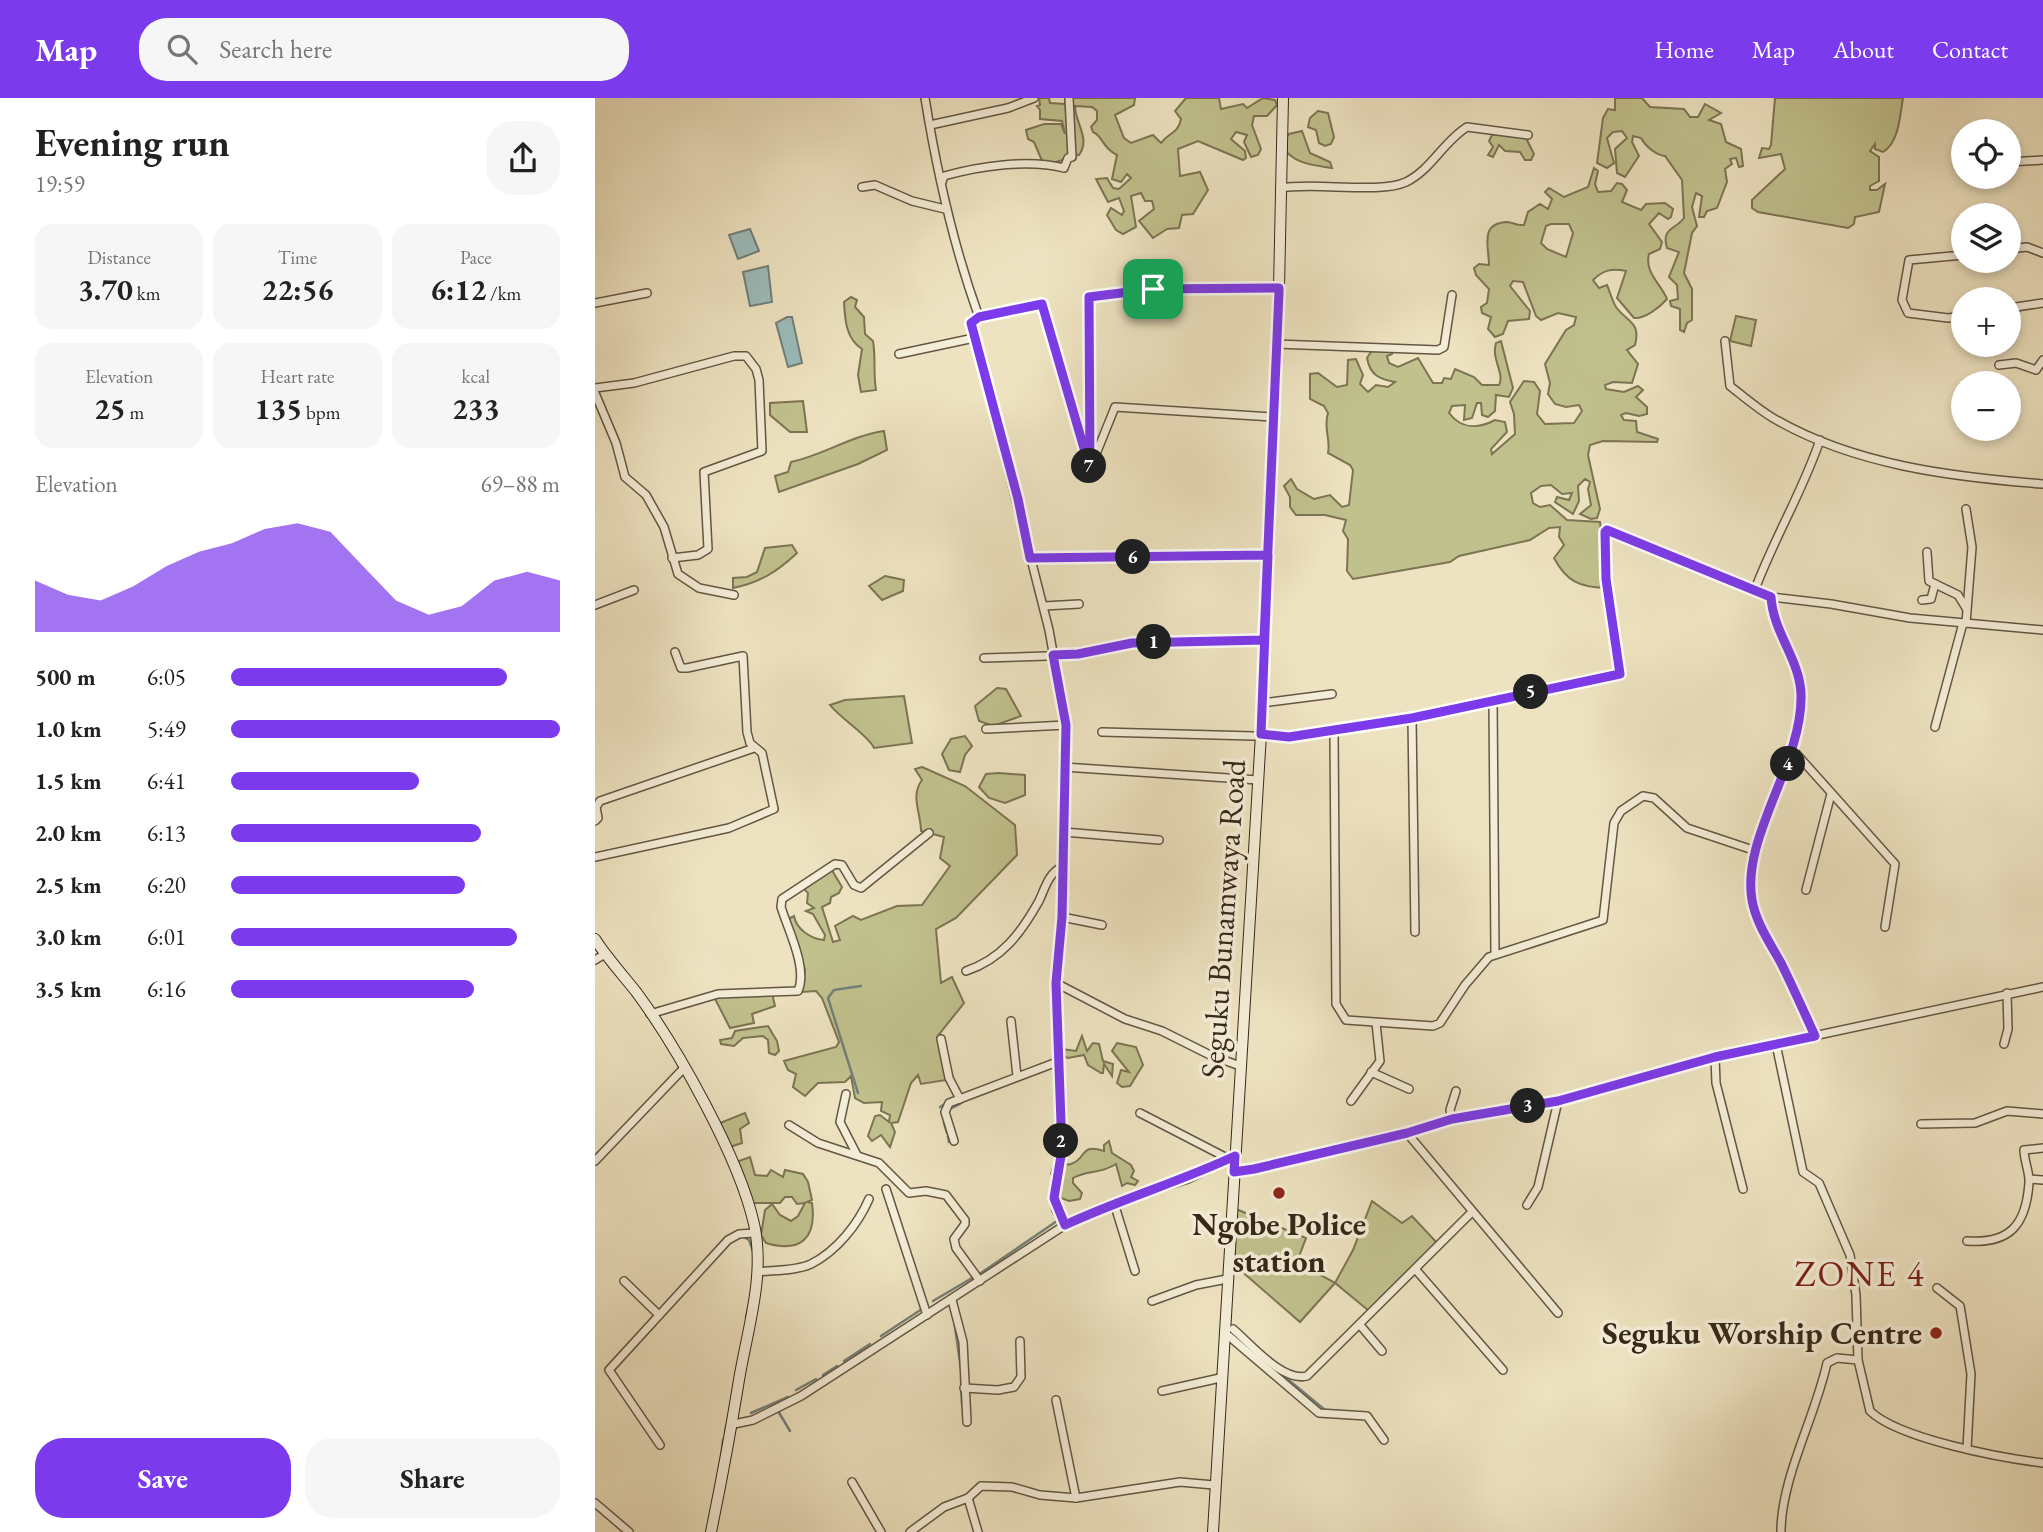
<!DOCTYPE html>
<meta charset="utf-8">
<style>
body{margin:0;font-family:"EB Garamond",serif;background:#f6f6f6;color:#222;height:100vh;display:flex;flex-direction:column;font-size:26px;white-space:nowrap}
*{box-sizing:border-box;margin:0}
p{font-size:23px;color:#767676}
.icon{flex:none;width:38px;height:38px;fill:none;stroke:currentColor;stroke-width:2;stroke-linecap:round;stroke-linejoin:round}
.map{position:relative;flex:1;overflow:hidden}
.sheet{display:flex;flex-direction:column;background:#fff;width:595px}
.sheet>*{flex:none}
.fabs{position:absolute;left:1356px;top:21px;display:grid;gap:14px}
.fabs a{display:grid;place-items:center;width:70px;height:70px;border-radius:50%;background:#fff;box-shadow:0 4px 10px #0003;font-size:35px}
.pin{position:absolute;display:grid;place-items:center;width:60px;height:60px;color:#fff;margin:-30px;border-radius:14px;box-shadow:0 4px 10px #0006}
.km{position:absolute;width:35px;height:35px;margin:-18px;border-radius:50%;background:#222;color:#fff;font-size:19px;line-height:35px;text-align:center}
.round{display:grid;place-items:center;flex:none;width:74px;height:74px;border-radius:28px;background:#f6f6f6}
.headline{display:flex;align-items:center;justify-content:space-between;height:119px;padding:0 35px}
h1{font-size:38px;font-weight:700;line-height:52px}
.metrics{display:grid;grid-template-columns:repeat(3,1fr);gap:10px;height:119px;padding:7px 35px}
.metrics div{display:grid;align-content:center;border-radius:18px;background:#f6f6f6;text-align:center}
.metrics b{font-size:30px;font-weight:700}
.metrics small{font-size:19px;font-weight:400}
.metrics p{font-size:19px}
.chart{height:196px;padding:14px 35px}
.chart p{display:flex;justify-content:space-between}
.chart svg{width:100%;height:126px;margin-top:7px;fill:#7c3aed;opacity:.7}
.primary-button{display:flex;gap:14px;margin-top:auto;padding:14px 35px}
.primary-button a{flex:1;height:80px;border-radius:28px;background:#7c3aed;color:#fff;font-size:28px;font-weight:700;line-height:80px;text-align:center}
.primary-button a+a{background:#f6f6f6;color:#222}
ul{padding:0 35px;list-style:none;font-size:23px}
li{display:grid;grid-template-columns:112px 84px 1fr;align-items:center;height:52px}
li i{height:18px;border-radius:9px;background:#7c3aed}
header{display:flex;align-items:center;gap:42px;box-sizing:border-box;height:98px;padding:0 35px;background:#7c3aed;color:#fff}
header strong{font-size:33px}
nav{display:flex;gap:38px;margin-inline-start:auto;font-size:24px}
.search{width:490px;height:63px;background:#f6f6f6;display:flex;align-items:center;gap:18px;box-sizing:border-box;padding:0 24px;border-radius:28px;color:#767676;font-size:26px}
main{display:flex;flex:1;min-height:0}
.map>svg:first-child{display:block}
.green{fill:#c1c18d;stroke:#7c7453;stroke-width:2;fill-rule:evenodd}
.water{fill:#9cbcbb;stroke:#73807a;stroke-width:2}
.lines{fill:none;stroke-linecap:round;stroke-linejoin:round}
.stream{stroke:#73807a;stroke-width:2.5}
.street-casing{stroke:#645643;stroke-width:10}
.secondary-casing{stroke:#362719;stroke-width:12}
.street{stroke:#f4edd7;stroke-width:7}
.secondary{stroke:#f4edd7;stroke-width:10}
.route-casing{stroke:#fff;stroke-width:14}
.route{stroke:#7c3aed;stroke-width:9}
.poi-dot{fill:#8f2418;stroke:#f4edd7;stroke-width:2.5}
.labels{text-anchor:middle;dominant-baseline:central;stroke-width:7;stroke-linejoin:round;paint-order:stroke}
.street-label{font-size:32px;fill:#362719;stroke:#f4edd7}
.poi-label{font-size:32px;font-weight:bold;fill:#362719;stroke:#f4edd7}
.quarter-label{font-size:35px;letter-spacing:2px;fill:#7a1f14;stroke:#f4edd7}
</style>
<header>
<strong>Map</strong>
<div class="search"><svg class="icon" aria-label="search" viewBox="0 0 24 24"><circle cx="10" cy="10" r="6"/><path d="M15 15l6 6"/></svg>Search here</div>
<nav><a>Home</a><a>Map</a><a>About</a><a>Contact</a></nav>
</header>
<main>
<section class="sheet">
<div class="headline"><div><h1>Evening run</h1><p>19:59</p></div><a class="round"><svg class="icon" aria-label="share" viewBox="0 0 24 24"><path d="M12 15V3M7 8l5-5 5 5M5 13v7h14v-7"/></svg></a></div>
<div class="metrics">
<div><p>Distance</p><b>3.70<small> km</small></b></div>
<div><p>Time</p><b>22:56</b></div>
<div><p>Pace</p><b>6:12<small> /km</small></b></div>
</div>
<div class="metrics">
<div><p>Elevation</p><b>25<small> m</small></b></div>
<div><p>Heart rate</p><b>135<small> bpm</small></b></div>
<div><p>kcal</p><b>233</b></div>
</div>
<div class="chart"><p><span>Elevation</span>69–88 m</p>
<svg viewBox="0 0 160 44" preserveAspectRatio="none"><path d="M0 44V26L10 31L20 33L30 28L40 21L50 16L60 13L70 8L80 6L90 9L100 21L110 33L120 38L130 35L140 26L150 23L160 26V44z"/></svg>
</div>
<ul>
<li><b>500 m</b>6:05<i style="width:84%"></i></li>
<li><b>1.0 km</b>5:49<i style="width:100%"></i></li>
<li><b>1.5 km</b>6:41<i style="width:57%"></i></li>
<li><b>2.0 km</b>6:13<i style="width:76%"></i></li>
<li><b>2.5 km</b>6:20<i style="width:71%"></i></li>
<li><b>3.0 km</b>6:01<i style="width:87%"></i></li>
<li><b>3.5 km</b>6:16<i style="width:74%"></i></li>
</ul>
<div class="primary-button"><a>Save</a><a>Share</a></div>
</section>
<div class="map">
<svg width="1448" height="1434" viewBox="0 0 1448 1434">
<rect width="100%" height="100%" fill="#eee3c1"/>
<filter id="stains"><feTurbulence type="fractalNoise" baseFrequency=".00286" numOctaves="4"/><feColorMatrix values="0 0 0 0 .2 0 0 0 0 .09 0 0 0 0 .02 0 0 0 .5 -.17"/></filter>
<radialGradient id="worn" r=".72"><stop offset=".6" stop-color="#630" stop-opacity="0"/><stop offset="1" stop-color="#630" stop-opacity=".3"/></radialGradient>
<!-- green -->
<g class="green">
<path d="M444,0H454L455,5L470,6L471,0H540L539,7L520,17L529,40L536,45L558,37L566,45C574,34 583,36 586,21L580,13L591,0H624L626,11L648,6L652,10L668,0L680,2L682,7L672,18H659L657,27L666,51L663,57L656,59L649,44L652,37L641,34L636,41L650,53L651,60L648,62L603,43L583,51L585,78L605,74L613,92L598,116L587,117L584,130L572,131L558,140L544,123L559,111L557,103H550L546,95L536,98L541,129L528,136L521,132L512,117L516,110L527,117L529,113L524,100L513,104L501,81L512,80L518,90L524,91L536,80L532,76L526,84L517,81L522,57C506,49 509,39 498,34L496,29L502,22V13L497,9L480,8C480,25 496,41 484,57C470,58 464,67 448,65L439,44L433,41L431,32L449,26H466L470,36L467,23L445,21V12L442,8L445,7Z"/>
<path d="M1020,0H1047L1055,9L1089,11L1095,19H1103L1110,6L1126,15L1114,22L1126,26L1131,44L1146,51L1148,68L1144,69L1141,60L1135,61L1137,66L1130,71L1132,84L1122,110L1112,113L1109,119H1104L1107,98L1101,95L1097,109L1102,128L1097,135L1089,175L1097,191V222L1092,225L1089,234L1085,232V211L1076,208L1075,203L1083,201L1082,187L1074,179L1084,154L1072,150C1066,130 1080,132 1089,120L1087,82L1070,58C1061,57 1051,49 1046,40L1038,38L1037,44L1044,58L1030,79L1022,75L1020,51L1032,40L1027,33L1018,34L1012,40L1019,65L1012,70L1002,65L1008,20L1013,11L1020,12Z"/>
<path d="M1180,0H1308C1305,17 1304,45 1288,54L1280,51V46L1275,53L1284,59V83L1275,88V92H1282L1290,86L1284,114L1260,119L1259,126L1253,130L1163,114L1157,110V102L1190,71L1186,56L1164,60L1167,50L1174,51L1176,47Z"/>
<path d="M723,13L733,15L739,39L736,46L730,48L724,45L721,32L713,29L715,20Z"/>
<path d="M707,33L715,55L735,64L737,70C717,67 698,66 686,47L694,36Z"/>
<path d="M905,36L931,40L939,56L936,62H930L925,54L910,53L904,47L898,59L893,57L898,49L894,43L897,37Z"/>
<path d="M999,70L1003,73L1000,86L1003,94L1016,93L1022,85L1027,86L1032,92L1027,104L1046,112L1051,106L1070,105L1078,111L1076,119L1073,121L1064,115L1054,126L1067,144L1065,151L1054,156C1049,174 1066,186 1072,201C1065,209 1050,221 1039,220L1022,200L1031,173C1017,170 1008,172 998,182L1004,190L1012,187C1015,194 1017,202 1021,209C1033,225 1046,224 1040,247L1032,252L1043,266L1037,285L1018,284L1010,287L1011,291L1029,294L1043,288L1048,292L1041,299L1052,309V316L1044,318L1031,315L1026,317L1029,322L1041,323L1042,334L1063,341L1062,344L1008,343L995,347L993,357L1005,411L1002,420L996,421L985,416L996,407L993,391L995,384L990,381L983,388L984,403L978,416L960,404L962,399L974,402L977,395L967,396L956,387L946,388L936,395L938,405L945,409L955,407L972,422L1005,424L1013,490C985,490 971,483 959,460L969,447L964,439L965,429L954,430L935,442L864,458L855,464L758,481L752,473L753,441L748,433L751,422L730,417H701L695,409V399L689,388L696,381L702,391L719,401L735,397L747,409L754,407L758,372L755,367L733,355C736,341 728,331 733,315L729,308L715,301V276L723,275L742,289L752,287L753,262L761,261L768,277L765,286L773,294L781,287L793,289L800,284C784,281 775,277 772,260L780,248H798L797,256L792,258L794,265L803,269L823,260L838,285H847L849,280L856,281L860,271L879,279L887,287H904C910,275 896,262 901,245L906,243L918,290L914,299L901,297L900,313L893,319L887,317L886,305H882L877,320L869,322L870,307L857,308L854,315C866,331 883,331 900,322L910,324L912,334L896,351L897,356L920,336L919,316L915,304L929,283L939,284L945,293L942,316L950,326L979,325L987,313L984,307L971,309L960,306L953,296L955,285L950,266L971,232L979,227L981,219L963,215L946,222L941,218L928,184L918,183L915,188L935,213L934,221L913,223L908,236L900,239L893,231L896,219L887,215L886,209L892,205L894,191L881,177L879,170L884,166L894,167C894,149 884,125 912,124C918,124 921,128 929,127L933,114L945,106L953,111L957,101L950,94L954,90L969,99L993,89ZM956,126H974L978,135L971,159L952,151L946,145L951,128Z"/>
<path d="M256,199L262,202L260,209L269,219L270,236L278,243C281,260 278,275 281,292L266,294L263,277L267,251C251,241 250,222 249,204Z"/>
<path d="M1141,218L1161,222L1156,248L1135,243Z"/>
<path d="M208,303L212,334H195L175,317V305Z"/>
<path d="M289,333L292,352L263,366L184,394L180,378L193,374L196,364C229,357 255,338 289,333Z"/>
<path d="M197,447L202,455C182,474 164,485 138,490V480L152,479L162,474L170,450Z"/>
<path d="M290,478L309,482L308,493L287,502L274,488Z"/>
<path d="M402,590L411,591L426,618L398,628L384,623L380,608Z"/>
<path d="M309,598L317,645L279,650C274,638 246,621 235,607L250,602Z"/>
<path d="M370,638L377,648L370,657L365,674L354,672L347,656L356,641Z"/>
<path d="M327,669L370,688L420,727L422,757L361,820L341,831L346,885L357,879L369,905L342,939L351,982L326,986L323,977L316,985L303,1024L296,1025L300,1034L295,1049L286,1037L277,1043L273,1038L280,1018L285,1017L294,1024L295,1017L286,1013L287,1004L269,1005L260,1000L256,978L250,984L223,985L210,998L198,989L201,976L193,972L189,963L241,949L244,944L227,900L221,893L207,894L210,872L193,821L199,818C201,831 216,841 229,842L230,837L218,816L211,813L219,810L212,805L213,795L207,789L235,769L247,789L244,795L236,799L235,805L227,809L238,844L245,842L240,828L258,818L266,822L302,808L327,807L355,768L345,760L349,739L326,733C326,715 315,698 327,682L320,671Z"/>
<path d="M404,675L430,677V697L410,705L394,700L384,689L391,676Z"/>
<path d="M177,895L180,908L157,916L159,925L135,930L119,899Z"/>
<path d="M173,928L182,943L184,953L180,957L174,955L173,942L168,938L148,940L139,948L126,946L125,942L137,940L140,933Z"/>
<path d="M487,938L492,953L498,945L504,946L508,963L518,966L517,978L509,966L508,975H506L493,967L489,957L473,960L466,957V951L481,953Z"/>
<path d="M522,945L541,949L548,967L535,988L527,989L522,985L526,972L534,974L517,953Z"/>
<path d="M150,1015L154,1025L145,1031L147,1045L135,1049L125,1025Z"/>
<path d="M514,1043L517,1055L536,1067L539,1073L536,1079L543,1083L540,1087L532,1085L527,1088L521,1066C504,1077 494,1071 478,1080V1085L487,1095L485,1101L474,1103L458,1097L457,1091L462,1083L456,1076L459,1066C465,1064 469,1068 476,1066C493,1060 484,1045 509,1053V1047Z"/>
<path d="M155,1059L160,1077L172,1078L176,1072L188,1079L190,1072L208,1076L213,1084L217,1102L212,1104L217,1105C222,1141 205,1155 171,1145L166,1137L170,1112L177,1106L185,1117L196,1123L203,1118L210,1105L202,1106L197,1099H190L185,1105H157L141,1064Z"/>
<path d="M777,1103L807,1125L817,1118L843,1146L774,1213L740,1185L705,1224L637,1165L641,1111L711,1140L702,1164L740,1185L758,1152Z"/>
</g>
<!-- water -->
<g class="water">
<path d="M155,131L164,153L143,161L134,137Z"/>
<path d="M173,168L177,204L155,208L148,174Z"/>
<path d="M192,219H197L207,265L193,269L181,225Z"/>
</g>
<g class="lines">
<!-- stream -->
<g class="stream">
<path d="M263,995L233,900L239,892L266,888"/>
<path d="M345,1009L353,1004"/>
<path d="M353,1012L365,1006"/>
<path d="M349,1025L352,1035"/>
<path d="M353,1038L354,1044"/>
<path d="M675,1071L705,1063"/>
<path d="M149,1139L154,1142L158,1153"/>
<path d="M639,1166L641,1125"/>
<path d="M383,1177L462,1123"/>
<path d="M338,1203L377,1180"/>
<path d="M151,1219L155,1201"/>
<path d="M359,1222L366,1271"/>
<path d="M286,1238L327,1211"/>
<path d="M249,1263L275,1246"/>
<path d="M684,1274L730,1312"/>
<path d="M228,1277L242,1268"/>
<path d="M366,1281L367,1306"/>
<path d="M201,1292L221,1281"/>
<path d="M183,1313L195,1333"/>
<path d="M156,1315L193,1299"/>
<path d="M130,1334L132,1325"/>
<path d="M126,1361L128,1342"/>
</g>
<defs>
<g id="street">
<path d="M330,0C342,75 358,147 384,219"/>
<path d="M335,27L413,10L439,0"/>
<path d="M1414,64L1448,62"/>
<path d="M347,84L349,78C385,68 432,61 469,70L473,60L477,59L474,0"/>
<path d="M267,89L280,87L317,103L350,111"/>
<path d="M685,90C719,84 786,96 811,84C836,72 849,43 872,29L933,37"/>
<path d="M1414,151L1432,149L1448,155"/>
<path d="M1368,157L1314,162L1307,202L1313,215L1353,220L1368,218"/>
<path d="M0,205L52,195"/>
<path d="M1414,210L1448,205"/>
<path d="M1130,243L1135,288C1149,299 1163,311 1178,320C1258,367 1357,379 1448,386"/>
<path d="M681,246L843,252L849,249L857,197"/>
<path d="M304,256L379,240"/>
<path d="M1404,267L1421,265L1441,272L1448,262"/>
<path d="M0,290L39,285L139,258H151L161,271L164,282L167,353L109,374L113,451L103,457L77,460"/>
<path d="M0,295L21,345L30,379L51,397L69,429L83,476L104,490L139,497"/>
<path d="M497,366L520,309L678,319"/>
<path d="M1332,454L1334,483L1363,497L1371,510"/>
<path d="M435,460L673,457"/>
<path d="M1159,494C1178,442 1207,395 1225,342"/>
<path d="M1176,499C1178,534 1204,562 1206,596C1208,665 1146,738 1157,802C1161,827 1178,848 1188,870C1199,892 1210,915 1220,938"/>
<path d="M1327,502L1336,501L1340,486"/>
<path d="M0,507L39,492"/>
<path d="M449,508L484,506"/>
<path d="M1371,525L1377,449L1371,411"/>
<path d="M389,560L483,557L537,545L669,542"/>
<path d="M898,602L900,855"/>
<path d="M667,605L737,596"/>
<path d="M817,620L820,834"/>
<path d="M1340,629L1368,525"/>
<path d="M391,631L471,627"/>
<path d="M739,633L741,906L751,922L838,928L845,925L870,887L894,859L1008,822L1019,725L1026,713L1048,698L1059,700L1092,730L1161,753"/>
<path d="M507,634L694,639L817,620L1023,577L1025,574L1011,481L1010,434L1012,432L1176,499L1236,506L1315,520L1448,532"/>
<path d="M1198,652L1300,766L1290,829"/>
<path d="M469,669L663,682"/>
<path d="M0,723L3,720L1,709L5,703L159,650"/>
<path d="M469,734L564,742"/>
<path d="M0,759L134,730L179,711L167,655L155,645L152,634L148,558L92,570H86L80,554"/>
<path d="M1211,792L1236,696"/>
<path d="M467,819L507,827"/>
<path d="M0,862L10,856"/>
<path d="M371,873C407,861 426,835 444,803C451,788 453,776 468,768"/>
<path d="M461,885L530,921L567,933L615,957L645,968"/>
<path d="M55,916L123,896L203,893C213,870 193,832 186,809L187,801L240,766L247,767L259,787L266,790L334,735"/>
<path d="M416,923L422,978"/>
<path d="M346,941L354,980L365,1001"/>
<path d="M1181,946L1208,1074L1224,1085L1255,1157L1261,1197L1263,1262L1275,1313C1304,1341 1407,1360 1448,1365"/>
<path d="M1409,946L1413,931L1412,895"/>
<path d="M1120,959L1121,985L1148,1091"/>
<path d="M776,974L814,991"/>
<path d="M251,996L245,1024L262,1057"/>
<path d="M756,1003L785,963L781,925"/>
<path d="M545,1015L634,1061"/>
<path d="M857,1021L855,1012L861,993"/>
<path d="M1326,1026L1380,1025L1412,1013L1448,1016"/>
<path d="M194,1027L223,1045L284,1065L314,1095L331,1093L351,1097L370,1122V1126L359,1141L361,1150L385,1183"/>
<path d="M812,1035L963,1215"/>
<path d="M359,1043L350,1014L354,1005L462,964"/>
<path d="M0,1063L88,971"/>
<path d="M639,1074L812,1035L857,1021L963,1003L1120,959L1448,889"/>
<path d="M1435,1081L1448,1082"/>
<path d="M291,1091L332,1217"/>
<path d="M519,1105L540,1173"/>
<path d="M932,1107L943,1089L963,1003"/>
<path d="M470,1127L461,1112L459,1100L467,1052L461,885L467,819L471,627L454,532L376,225L384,219L447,206L495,371L493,199L577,190H684"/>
<path d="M1372,1143C1415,1146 1431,1127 1434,1085C1435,1075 1429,1063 1429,1052L1448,1050"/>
<path d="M821,1172L908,1272"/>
<path d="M162,1174C179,1172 201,1173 216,1166C242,1153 263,1126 274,1101"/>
<path d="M29,1183L64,1217"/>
<path d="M1342,1190L1365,1208L1367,1220L1376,1276L1372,1351"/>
<path d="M357,1202L368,1244L372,1324"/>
<path d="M557,1203L601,1187L632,1181"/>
<path d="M765,1227L787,1253"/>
<path d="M638,1231C656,1246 687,1284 712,1278L876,1115"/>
<path d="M629,1234L724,1315L772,1318L789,1342"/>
<path d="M369,1290L403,1292L419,1289L426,1279L425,1243"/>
<path d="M567,1293L625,1280"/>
<path d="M461,1302L481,1400"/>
<path d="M139,1326L158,1322L206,1298L470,1127L519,1105L593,1081L640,1058"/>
<path d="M65,1347L14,1272L133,1142L144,1136L159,1135"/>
<path d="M257,1384L286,1434"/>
<path d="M373,1400L383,1434"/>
<path d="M0,1405L34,1434"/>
<path d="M315,1434L349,1409L373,1400L386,1388L417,1389L445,1397L481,1400L585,1384L619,1387"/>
<path d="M1186,1434C1186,1380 1220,1320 1232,1265L1242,1260L1263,1262"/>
</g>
<g id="secondary">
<path d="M0,841C12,860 28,877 42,895C83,951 144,1059 159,1126C171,1179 151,1235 143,1288C135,1337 126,1385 116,1434"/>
<path d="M618,1434L666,636L684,190L688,0"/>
</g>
</defs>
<!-- street casing -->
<use href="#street" class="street-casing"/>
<!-- secondary casing -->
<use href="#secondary" class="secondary-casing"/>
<!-- street -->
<use href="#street" class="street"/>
<!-- secondary -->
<use href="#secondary" class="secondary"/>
</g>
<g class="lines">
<defs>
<path id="route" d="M558,191L684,190V194L669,542L537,545L483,556L458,557L471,627L467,819L461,885L467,1052L459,1100L470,1127C526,1101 584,1084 640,1058L639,1074L659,1071L812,1035L857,1021L963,1003L1120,959L1220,938C1209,914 1198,889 1186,865C1175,845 1161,825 1157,802C1146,739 1208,665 1206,596C1205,562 1178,534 1176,499L1012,432L1010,434L1011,481L1025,576L817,620L694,639L666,636L673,457L435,460L423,401L376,225L384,219L447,206L495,371L494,199L558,191"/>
</defs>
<!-- route casing -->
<use href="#route" class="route-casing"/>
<!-- route -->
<use href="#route" class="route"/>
</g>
<!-- markers -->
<g class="poi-dot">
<circle cx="684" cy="1095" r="7"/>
<circle cx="1341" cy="1235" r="7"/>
</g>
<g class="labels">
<!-- street labels -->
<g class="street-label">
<text transform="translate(628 821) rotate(-86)">Seguku Bunamwaya Road</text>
</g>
<!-- poi labels -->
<g class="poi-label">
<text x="684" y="1126">Ngobe Police<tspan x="684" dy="37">station</tspan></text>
<text x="1327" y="1235" text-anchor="end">Seguku Worship Centre</text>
</g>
<!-- quarter labels -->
<g class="quarter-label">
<text x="1265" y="1175">ZONE 4</text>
</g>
</g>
<rect width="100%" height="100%" filter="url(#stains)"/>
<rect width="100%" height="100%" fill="url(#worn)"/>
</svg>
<div class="fabs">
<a><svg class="icon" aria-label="locate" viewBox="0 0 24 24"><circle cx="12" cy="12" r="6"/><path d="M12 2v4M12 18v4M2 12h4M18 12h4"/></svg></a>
<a><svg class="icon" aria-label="layers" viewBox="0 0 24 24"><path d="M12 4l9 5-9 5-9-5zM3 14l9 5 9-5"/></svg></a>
<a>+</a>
<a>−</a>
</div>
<div class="pin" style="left:558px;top:191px;background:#1e9e55"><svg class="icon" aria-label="arrive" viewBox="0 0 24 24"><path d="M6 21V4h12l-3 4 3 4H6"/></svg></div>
<b class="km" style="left:559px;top:544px">1</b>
<b class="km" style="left:466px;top:1043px">2</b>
<b class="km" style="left:933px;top:1008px">3</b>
<b class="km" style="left:1193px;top:666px">4</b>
<b class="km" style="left:936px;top:594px">5</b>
<b class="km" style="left:538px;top:459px">6</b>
<b class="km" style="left:494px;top:368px">7</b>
</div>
</main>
